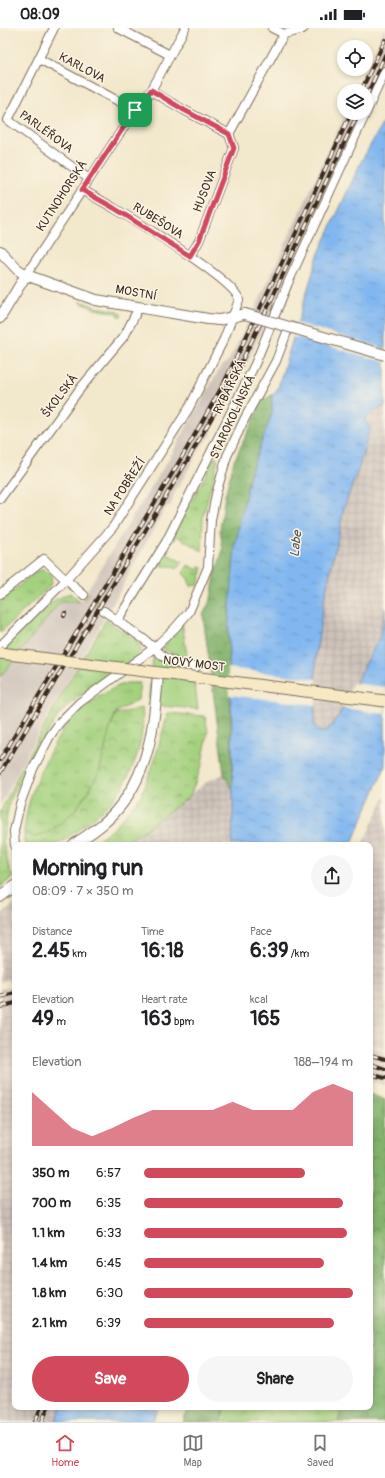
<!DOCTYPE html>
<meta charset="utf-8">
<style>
body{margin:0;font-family:Pangolin,sans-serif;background:#f6f6f6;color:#202124;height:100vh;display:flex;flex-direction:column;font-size:15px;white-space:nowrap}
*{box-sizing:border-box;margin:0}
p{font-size:13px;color:#757577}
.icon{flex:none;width:22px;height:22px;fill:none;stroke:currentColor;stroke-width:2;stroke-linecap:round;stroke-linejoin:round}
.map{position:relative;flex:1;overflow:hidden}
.sheet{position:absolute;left:12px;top:814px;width:361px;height:568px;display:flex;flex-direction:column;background:#fff;border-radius:8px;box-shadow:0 2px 6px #0003}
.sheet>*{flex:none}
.buttons{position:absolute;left:337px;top:12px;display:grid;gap:8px}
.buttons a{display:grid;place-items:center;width:36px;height:36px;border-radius:50%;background:#fff;box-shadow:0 2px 6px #0003;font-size:20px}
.pin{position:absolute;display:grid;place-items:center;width:34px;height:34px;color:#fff;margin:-17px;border-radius:8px;box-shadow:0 2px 6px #0006}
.round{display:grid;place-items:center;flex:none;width:42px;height:42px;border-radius:21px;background:#f6f6f6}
.overview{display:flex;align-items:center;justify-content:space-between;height:68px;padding:0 20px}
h1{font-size:22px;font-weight:700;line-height:30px}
.figures{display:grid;grid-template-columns:repeat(3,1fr);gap:6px;height:68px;padding:4px 20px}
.figures div{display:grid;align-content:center}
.figures b{font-size:20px;font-weight:700}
.figures small{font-size:11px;font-weight:400}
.figures p{font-size:11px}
.chart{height:112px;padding:8px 20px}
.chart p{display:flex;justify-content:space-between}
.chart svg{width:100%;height:72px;margin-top:4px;fill:#d1495b;opacity:.7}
.action{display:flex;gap:8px;margin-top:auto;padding:8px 20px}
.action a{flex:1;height:46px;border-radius:24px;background:#d1495b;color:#fff;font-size:16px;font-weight:700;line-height:46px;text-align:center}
.action a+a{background:#f6f6f6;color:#202124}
ul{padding:0 20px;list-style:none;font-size:13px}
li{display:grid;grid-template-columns:64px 48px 1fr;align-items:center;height:30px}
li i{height:10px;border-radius:5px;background:#d1495b}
.status{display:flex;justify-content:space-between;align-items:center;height:28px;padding:0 20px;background:#fff;direction:ltr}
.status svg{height:11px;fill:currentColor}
.dock{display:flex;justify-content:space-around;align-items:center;height:56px;border-top:1px solid #e0e0e0;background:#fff;font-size:11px;color:#757577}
.dock a{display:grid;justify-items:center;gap:2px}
.dock .active{color:#d1495b}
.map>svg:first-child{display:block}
.industrial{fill:url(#industrial-grid)}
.railway{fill:#cdc2b9}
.grass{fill:url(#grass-tufts);stroke:#707e4e}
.forest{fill:url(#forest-crowns);stroke:#5f6e46}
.park{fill:url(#park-crowns);stroke:#707e4e}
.pitch{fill:#a4d17e;stroke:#707e4e}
.water{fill:url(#water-ripples);stroke:#5e7087}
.pier{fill:#f2e8cc}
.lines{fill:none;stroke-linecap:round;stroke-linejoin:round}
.minor-tunnel{stroke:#cdc2a9;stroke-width:8;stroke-dasharray:8 4;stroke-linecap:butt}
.minor-casing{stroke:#7b6c5b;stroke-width:10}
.tertiary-casing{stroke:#7b6c5b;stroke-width:12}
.minor{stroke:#fff;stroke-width:8}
.tertiary{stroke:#fff;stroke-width:10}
.rail-casing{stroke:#3b2a1e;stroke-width:4}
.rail{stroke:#fcf5e5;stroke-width:2.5;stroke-dasharray:8;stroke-linecap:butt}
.tertiary-bridge-casing{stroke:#7b6c5b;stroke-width:12;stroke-linecap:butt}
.secondary-bridge-casing{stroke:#7b6c5b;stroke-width:13;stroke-linecap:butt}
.tertiary-bridge{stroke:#fff;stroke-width:10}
.secondary-bridge{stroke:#f6e9c3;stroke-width:11}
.route-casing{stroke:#fff;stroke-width:8}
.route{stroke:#d1495b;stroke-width:5}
.labels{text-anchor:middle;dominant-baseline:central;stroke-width:3;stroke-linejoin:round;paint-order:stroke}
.street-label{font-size:12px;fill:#3b2a1e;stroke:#fcf5e5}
.water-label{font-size:13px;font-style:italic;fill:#50545d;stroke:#fcf5e5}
</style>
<div class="status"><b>08:09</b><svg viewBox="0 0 49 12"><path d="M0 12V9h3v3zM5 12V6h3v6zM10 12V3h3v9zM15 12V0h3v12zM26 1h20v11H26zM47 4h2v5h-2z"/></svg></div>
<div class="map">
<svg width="385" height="1394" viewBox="0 0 385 1394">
<defs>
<pattern id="industrial-grid" width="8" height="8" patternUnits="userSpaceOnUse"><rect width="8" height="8" fill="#cdc2b9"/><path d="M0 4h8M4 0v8" fill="none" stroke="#b1a79f"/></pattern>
<pattern id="grass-tufts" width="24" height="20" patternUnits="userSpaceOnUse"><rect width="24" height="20" fill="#a4d17e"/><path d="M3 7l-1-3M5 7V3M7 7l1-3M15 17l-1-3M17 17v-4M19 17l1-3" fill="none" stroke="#87aa67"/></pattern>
<pattern id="forest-crowns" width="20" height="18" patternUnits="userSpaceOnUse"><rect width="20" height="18" fill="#83b36d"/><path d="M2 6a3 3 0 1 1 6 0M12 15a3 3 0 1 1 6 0" fill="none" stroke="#6c9259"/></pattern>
<pattern id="park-crowns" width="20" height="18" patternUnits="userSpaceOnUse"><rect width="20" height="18" fill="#a4d17e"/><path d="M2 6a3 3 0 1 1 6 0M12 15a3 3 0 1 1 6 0" fill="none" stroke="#87aa67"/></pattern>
<pattern id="water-ripples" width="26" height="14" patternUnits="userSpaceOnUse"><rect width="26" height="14" fill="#81b7f0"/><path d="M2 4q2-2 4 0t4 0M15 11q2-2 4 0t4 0" fill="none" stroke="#6b95c2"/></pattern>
</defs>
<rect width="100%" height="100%" fill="#fcf5e5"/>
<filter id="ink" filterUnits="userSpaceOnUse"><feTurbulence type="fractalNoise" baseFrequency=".025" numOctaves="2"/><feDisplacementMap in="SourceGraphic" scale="8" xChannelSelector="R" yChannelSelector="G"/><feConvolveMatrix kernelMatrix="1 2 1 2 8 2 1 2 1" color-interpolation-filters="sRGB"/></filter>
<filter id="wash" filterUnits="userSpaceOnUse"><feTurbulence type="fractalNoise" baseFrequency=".012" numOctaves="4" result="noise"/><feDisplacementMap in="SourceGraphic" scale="16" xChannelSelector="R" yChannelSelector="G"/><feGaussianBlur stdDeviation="0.9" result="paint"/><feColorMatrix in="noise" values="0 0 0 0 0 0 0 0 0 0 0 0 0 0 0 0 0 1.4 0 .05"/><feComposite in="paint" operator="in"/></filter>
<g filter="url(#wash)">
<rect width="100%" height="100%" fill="#f2e8cc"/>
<!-- industrial -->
<g class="industrial">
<path d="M385,378V581L380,608L341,684L326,704L318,703L314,697L316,628L323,577L334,521L345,476L358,443L370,400L365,392L366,389Z"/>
<path d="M224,746L233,763L232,817H123L143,803L208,753Z"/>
<path d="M385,768V1021L370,1017V817H362Z"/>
<path d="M15,875V951L0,954V888Z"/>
<path d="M15,983V1379H61L55,1394H0V987Z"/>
</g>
<!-- railway -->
<g class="railway">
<path d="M385,0V36L366,77V63H356Z"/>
<path d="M346,85H362L275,274L276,275L274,279H273L245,339L212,401V406L209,410L204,414L174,466L171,477L165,480L116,570L46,690L0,778V649L60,574H80L170,429L220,340L229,332L260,271Z"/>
<path d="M15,958V983L0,987V961Z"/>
<path d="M370,1019L385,1023V1058L370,1053Z"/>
</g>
<!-- grass -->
<g class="grass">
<path d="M81,273L96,279L119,283L122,288L120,289L117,285L95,281L79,274Z"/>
<path d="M168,520H170L167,526L182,534L177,541L170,538H157Z"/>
<path d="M188,537L198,542L200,539L203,540L198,557L191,558L188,551L183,545Z"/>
<path d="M42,542C52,543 54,551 49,559L0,605V574L35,544Z"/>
<path d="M70,565L80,574H60L0,649V624L11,611L55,572Z"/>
<path d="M106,592L138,613L141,621L136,630L95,655L60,685L34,725L9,775L3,812L9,840L13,849L0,859V785L16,751L63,663Z"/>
<path d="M127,655H140L138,672L116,684L110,700L100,742L88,764L76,781L61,795L49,804L34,809L24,804C25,796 26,787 28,779C34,753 55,709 73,689C80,682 89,676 97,670C107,664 116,658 127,655Z"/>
<path d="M225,1379H343L338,1394H220Z"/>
</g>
<!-- forest -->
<g class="forest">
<path d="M272,367V385L250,446L235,518L228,603L233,763L224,746L203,587L211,571L215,546L223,522L220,502L225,467L234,433L263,372Z"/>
<path d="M370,1066L385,1072V1394H338L343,1379H370Z"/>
<path d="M189,1379H225L220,1394H183Z"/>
</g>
<!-- park -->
<g class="park">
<path d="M215,429L218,431L203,489L202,523L177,508L174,513L172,510Z"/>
<path d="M182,595L188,634L162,620Z"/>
<path d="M142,680C146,711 133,747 113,772C103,783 90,793 78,802C71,806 65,813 58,816C52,819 34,817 27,817L24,815V804L34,809L49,804L61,795L76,781L88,764L100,742L110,700L116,686Z"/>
<path d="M168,685L205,688L208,704L202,736L190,768L143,803L122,817H90L114,800L141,768L155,731Z"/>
</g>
<!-- pitch -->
<path class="pitch" d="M153,630L193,642L198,681L148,677Z"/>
<!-- water -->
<g class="water">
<path d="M385,91V378L366,389L365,392L370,400L358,443L345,476L323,577L316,628L314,697L318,703L326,704L341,684L380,608L385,581V739L351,817H232L233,784L232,698L228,603L235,518L250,446L272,385V367L277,363L318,227L361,134Z"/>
<path d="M61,1379H159L152,1394H55Z"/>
</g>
<!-- pier -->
<g class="pier">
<path d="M296,295L385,321V334L300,310L291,309Z"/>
<path d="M228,640L317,651L316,677L229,667Z"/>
<path d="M353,655L385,659V686L341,680Z"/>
</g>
</g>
<g filter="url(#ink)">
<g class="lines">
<!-- minor-tunnel -->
<path class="minor-tunnel" d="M84,567L104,583"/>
<defs>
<g id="minor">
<path d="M54,0L8,92L89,151"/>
<path d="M118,0L170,27"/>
<path d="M284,6L301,2L304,0"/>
<path d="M39,31L135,82"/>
<path d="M151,63L184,82L229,106"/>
<path d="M366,85L385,43"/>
<path d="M229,106L284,6L272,0"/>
<path d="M190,228L199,213L234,120L229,106"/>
<path d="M26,247L135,82L151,63L185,0"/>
<path d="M0,471L79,362L125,307L139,279"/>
<path d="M0,566L44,531L66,552L84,567"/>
<path d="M104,583L145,612L164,629L181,637L196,639"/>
<path d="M117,593L166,514L255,336L288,255L366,85"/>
<path d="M0,618L66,552L113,499L189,380L224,311L239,272C237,251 105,174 82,162"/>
<path d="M15,819L14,803L20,776L33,741L50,708L60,694L79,675L154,620L175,600L189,584L208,539L211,492L216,466L227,428L245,390L276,333L289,299"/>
</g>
<g id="tertiary">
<path d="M0,223L17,241L26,247L96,272L208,291L219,292L245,286"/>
<path d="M0,290L26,247"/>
<path d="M73,817C88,807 104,797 116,783C150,745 155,693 158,645"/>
<path d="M0,869L15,858"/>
</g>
</defs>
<!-- minor casing -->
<use href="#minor" class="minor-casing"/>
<!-- tertiary casing -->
<use href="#tertiary" class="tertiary-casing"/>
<!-- minor -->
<use href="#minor" class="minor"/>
<!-- tertiary -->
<use href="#tertiary" class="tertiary"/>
<defs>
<g id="rail">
<path d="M361,63L385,12"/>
<path d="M366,69L385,27"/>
<path d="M64,588L65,585"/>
<path d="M0,732L182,429L223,357L288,222L351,85"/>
<path d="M0,745L187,433L228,361L261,294L358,85"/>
<path d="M0,969L15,965"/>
<path d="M0,979L15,975"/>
<path d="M370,1027L385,1031"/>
<path d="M370,1036L385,1041"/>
<path d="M370,1046L385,1050"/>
<path d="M35,1394L41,1379"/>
<path d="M42,1394L48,1379"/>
</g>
</defs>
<!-- rail casing -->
<use href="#rail" class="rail-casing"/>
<!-- rail -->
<use href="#rail" class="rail"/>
<defs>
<path id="tertiary-bridge" d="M245,286L385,327"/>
<path id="secondary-bridge" d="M0,625L385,673"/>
</defs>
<!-- tertiary-bridge casing -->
<use href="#tertiary-bridge" class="tertiary-bridge-casing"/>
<!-- secondary-bridge casing -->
<use href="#secondary-bridge" class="secondary-bridge-casing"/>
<!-- tertiary-bridge -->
<use href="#tertiary-bridge" class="tertiary-bridge"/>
<!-- secondary-bridge -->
<use href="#secondary-bridge" class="secondary-bridge"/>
</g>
</g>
<g class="lines" filter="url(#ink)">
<defs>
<path id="route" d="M151,62L184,82L229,106L234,120L199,213L190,228L114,180L82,162L135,82Z"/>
</defs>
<!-- route casing -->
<use href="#route" class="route-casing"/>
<!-- route -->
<use href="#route" class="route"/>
</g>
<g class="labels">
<!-- street labels -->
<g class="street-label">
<text transform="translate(82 40) rotate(28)">KARLOVA</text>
<text transform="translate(46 104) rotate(36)">PARLÉŘOVA</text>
<text transform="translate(205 163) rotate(-69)">HUSOVA</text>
<text transform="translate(62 168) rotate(-57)">KUTNOHORSKÁ</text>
<text transform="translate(158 193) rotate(32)">RUBEŠOVA</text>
<text transform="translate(136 265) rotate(10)">MOSTNÍ</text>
<text transform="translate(230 359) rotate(-64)">RYBÁŘSKÁ</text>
<text transform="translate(60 368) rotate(-53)">ŠKOLSKÁ</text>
<text transform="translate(233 389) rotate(-65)">STAROKOLÍNSKÁ</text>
<text transform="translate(125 459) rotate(-57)">NA POBŘEŽÍ</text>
<text transform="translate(194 636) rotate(7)">NOVÝ MOST</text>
</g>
<!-- water labels -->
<g class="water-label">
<text transform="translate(296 516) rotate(-83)">Labe</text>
</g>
</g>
</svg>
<div class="buttons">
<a><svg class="icon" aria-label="locate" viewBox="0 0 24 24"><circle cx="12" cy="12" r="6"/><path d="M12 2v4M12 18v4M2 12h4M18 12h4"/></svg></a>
<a><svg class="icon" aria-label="layers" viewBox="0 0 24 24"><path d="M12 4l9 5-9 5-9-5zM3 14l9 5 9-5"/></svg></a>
</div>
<div class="pin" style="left:135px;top:82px;background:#1e9e55"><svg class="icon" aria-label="arrive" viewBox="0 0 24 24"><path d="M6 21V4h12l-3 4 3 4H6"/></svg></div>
<section class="sheet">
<div class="overview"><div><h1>Morning run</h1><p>08:09 · 7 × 350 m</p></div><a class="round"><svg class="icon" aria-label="share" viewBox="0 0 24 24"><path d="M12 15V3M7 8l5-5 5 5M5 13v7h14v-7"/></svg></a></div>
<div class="figures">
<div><p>Distance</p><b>2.45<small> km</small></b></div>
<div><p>Time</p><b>16:18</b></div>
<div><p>Pace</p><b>6:39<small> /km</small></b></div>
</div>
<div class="figures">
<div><p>Elevation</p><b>49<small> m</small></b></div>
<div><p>Heart rate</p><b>163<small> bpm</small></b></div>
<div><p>kcal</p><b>165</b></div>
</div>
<div class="chart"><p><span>Elevation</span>188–194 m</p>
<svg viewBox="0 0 160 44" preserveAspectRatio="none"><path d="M0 44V11L10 22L20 33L30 38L40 33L50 27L60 22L70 22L80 22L90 22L100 17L110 22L120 22L130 22L140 11L150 6L160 11V44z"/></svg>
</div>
<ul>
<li><b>350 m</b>6:57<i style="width:77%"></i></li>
<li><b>700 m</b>6:35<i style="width:95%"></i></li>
<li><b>1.1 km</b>6:33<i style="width:97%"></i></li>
<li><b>1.4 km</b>6:45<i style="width:86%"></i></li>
<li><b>1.8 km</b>6:30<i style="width:100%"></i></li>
<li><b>2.1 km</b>6:39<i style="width:91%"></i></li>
</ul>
<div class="action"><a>Save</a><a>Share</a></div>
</section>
</div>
<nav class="dock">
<a class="active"><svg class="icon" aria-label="home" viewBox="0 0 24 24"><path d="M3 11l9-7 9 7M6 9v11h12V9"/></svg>Home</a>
<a><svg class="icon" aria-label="map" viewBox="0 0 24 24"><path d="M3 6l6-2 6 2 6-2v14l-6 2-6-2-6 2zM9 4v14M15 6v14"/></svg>Map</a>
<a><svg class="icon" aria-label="saved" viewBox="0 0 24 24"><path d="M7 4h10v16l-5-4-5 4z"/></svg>Saved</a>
</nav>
